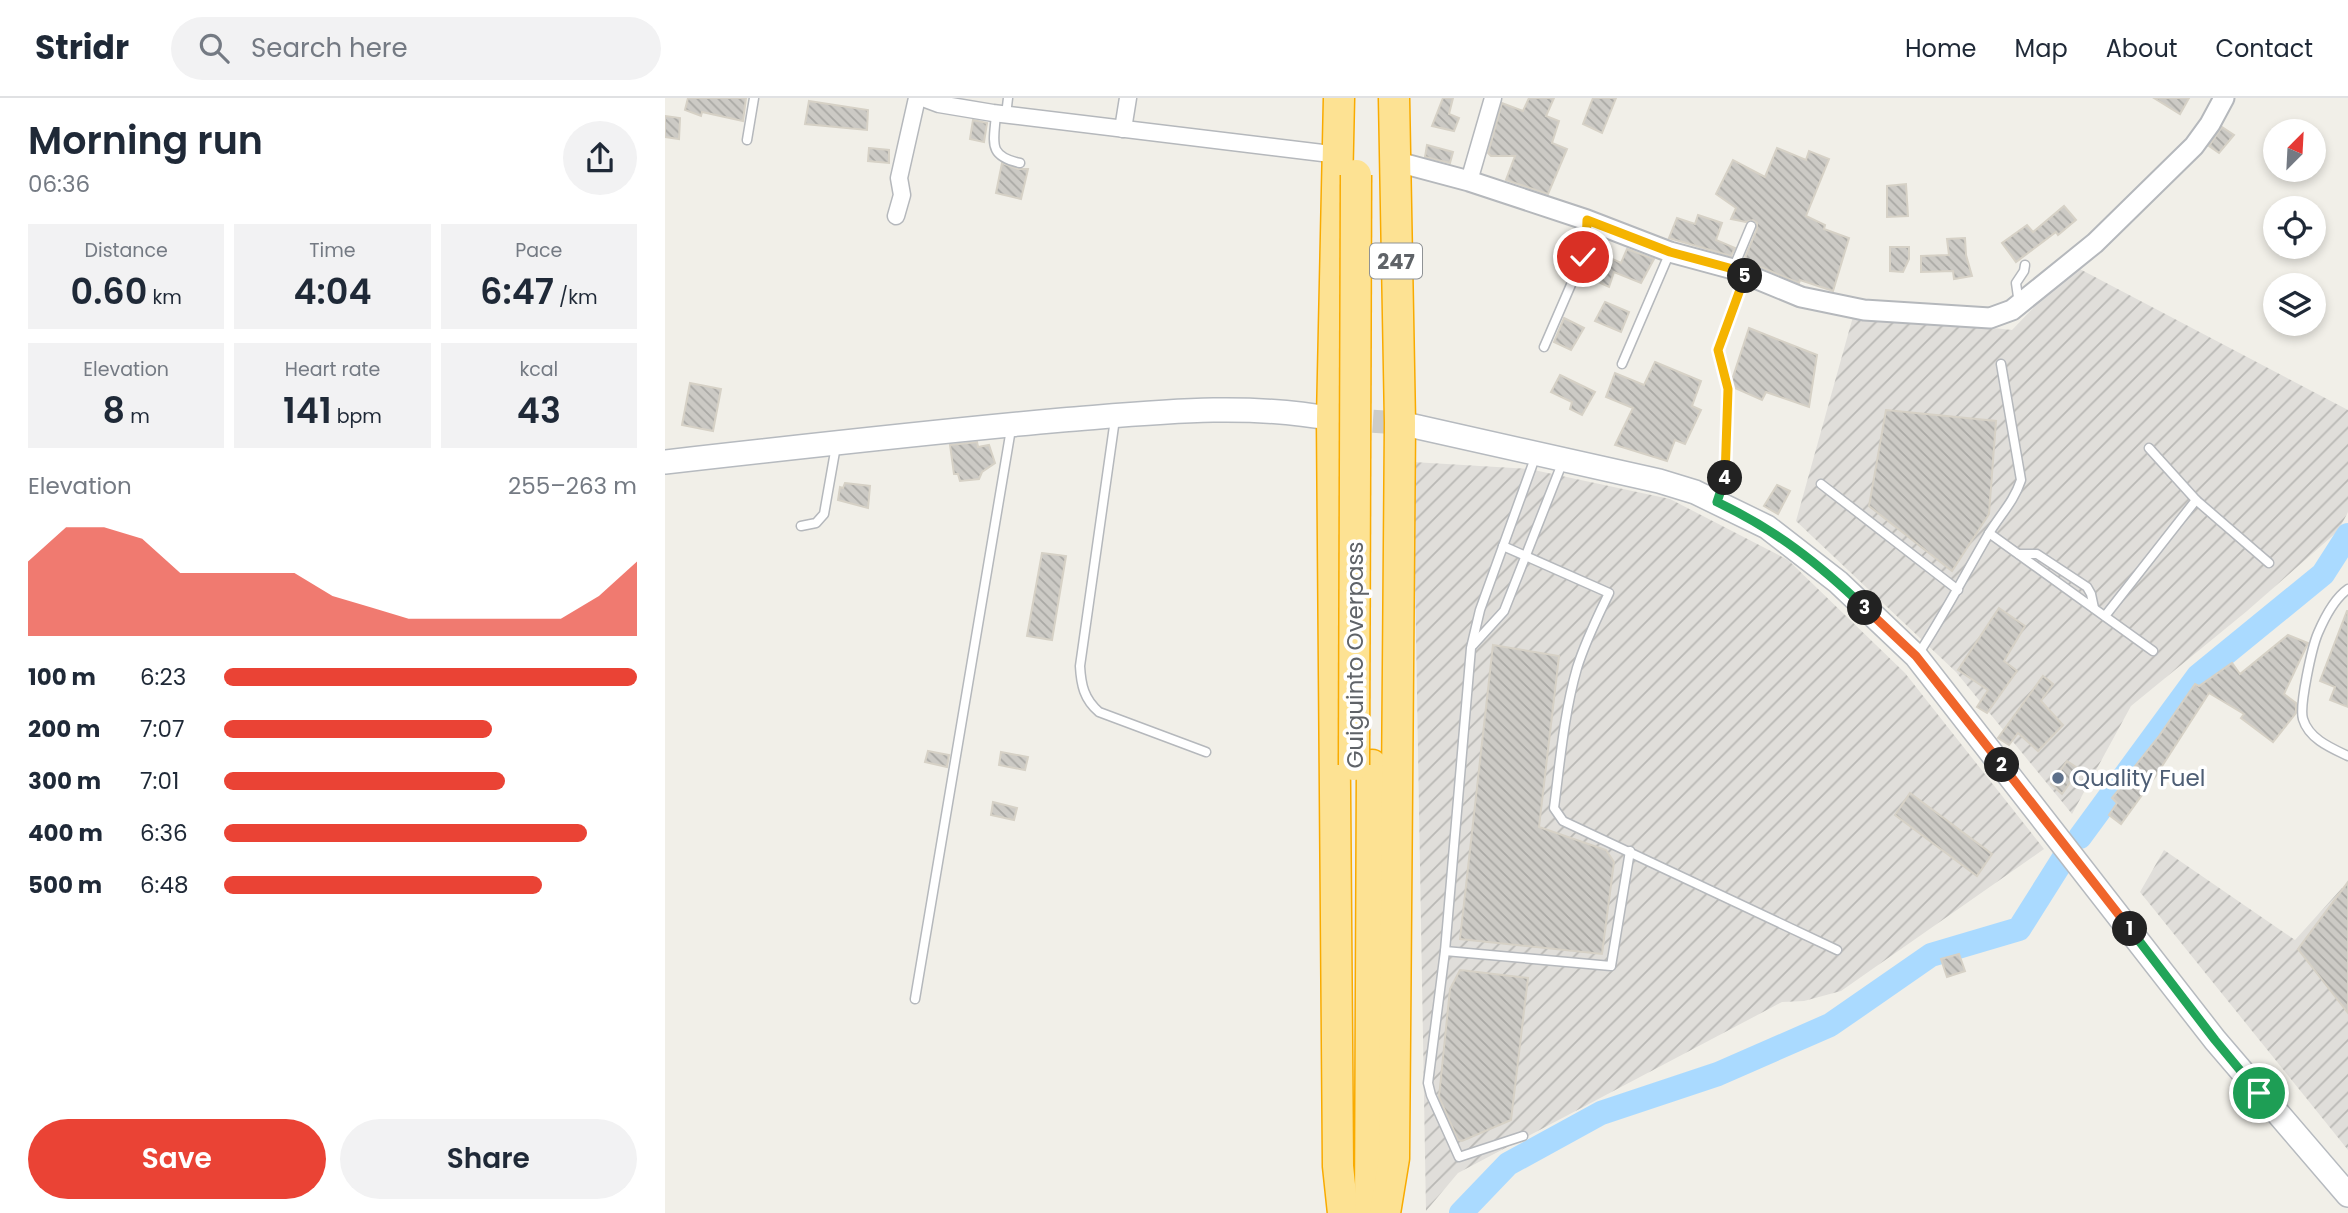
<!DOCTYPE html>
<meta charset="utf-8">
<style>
body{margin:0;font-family:Poppins,sans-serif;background:#f2f2f3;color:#1f2937;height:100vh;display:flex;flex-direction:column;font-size:26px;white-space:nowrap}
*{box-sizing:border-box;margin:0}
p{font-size:23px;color:#747a83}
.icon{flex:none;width:38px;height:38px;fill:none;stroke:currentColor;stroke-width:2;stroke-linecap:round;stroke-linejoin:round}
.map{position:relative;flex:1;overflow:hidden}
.sheet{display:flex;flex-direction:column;background:#fff;width:665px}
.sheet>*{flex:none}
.needle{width:46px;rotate:24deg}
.controls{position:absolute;left:1598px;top:21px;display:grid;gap:14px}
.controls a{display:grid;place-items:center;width:63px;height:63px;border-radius:50%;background:#fff;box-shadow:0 4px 10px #0003;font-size:35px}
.pin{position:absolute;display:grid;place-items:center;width:60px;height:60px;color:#fff;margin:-30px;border:4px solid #fff;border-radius:50%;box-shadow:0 2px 7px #0007}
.km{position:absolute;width:35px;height:35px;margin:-18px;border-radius:50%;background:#222;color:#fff;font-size:19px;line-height:35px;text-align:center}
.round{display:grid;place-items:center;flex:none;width:74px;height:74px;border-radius:37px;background:#f2f2f3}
.summary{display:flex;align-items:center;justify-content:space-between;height:119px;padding:0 28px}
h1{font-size:38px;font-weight:600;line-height:52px}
.metrics{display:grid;grid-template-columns:repeat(3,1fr);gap:10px;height:119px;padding:7px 28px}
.metrics div{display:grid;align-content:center;border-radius:0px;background:#f2f2f3;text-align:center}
.metrics b{font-size:35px;font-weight:600}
.metrics small{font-size:19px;font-weight:400}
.metrics p{font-size:19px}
.chart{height:196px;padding:14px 28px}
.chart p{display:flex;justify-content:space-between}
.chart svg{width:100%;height:126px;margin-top:7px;fill:#ea4335;opacity:.7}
.action{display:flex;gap:14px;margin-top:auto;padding:14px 28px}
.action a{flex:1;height:80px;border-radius:42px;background:#ea4335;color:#fff;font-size:28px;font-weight:600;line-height:80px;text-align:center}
.action a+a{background:#f2f2f3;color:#1f2937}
ul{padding:0 28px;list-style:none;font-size:23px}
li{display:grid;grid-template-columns:112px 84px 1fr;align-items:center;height:52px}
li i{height:18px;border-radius:9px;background:#ea4335}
header{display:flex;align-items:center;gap:42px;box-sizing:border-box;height:98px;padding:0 35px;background:#fff;border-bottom:2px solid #e0e1e3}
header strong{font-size:33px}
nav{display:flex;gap:38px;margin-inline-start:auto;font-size:24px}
.search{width:490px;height:63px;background:#f2f2f3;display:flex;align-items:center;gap:18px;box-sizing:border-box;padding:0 24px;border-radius:38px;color:#747a83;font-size:26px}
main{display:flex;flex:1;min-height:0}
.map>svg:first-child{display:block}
.industrial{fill:url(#industrial-furrows)}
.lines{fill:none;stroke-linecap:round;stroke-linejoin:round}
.river{stroke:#aadaff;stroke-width:24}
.building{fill:url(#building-back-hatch);stroke:#d6d1c6;stroke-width:2}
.secondary-tunnel{stroke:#ccccc8;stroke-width:23;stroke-dasharray:23 11;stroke-linecap:butt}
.service-casing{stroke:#b5b8bc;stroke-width:11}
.minor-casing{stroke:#b5b8bc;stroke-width:19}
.tertiary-casing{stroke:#b5b8bc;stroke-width:23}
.secondary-casing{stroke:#b6babf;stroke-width:26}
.motorway-casing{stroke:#f9ab00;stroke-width:33}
.service{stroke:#fff;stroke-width:8}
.minor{stroke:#fff;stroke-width:16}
.tertiary{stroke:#fff;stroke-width:19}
.secondary{stroke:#fff;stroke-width:23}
.motorway{stroke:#fde293;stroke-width:30}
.motorway-bridge-casing{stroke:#f9ab00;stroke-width:33;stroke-linecap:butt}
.motorway-bridge{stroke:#fde293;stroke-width:30}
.split-1-casing{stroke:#fff;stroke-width:14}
.split-2-casing{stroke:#fff;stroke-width:14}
.split-3-casing{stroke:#fff;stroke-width:14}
.split-4-casing{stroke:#fff;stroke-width:14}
.split-5-casing{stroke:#fff;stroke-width:14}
.split-6-casing{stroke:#fff;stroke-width:14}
.split-1{stroke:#22a559;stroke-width:9}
.split-2{stroke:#f0652b;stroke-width:9}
.split-3{stroke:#f0652b;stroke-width:9}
.split-4{stroke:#22a559;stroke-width:9}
.split-5{stroke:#f5b400;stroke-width:9}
.split-6{stroke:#f5b400;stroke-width:9}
.service-dot{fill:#5c6f8a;stroke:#fff;stroke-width:2.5}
.labels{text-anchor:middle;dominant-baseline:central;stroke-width:7;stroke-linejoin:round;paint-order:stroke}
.shield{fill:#fff;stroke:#8f9295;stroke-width:2}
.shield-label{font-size:21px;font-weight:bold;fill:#5f6368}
.street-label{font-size:23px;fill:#5f6368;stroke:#fff}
.service-label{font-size:23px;fill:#4e5e75;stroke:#fff;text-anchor:start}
</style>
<header>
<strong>Stridr</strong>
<div class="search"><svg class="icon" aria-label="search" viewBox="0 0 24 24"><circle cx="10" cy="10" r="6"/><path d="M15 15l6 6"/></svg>Search here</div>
<nav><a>Home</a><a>Map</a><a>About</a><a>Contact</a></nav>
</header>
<main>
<section class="sheet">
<div class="summary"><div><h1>Morning run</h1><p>06:36</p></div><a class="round"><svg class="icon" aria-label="share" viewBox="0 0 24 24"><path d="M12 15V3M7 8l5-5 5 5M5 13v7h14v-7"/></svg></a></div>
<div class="metrics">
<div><p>Distance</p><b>0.60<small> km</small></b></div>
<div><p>Time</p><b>4:04</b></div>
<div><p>Pace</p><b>6:47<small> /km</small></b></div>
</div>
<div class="metrics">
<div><p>Elevation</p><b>8<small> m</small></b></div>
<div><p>Heart rate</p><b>141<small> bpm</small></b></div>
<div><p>kcal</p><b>43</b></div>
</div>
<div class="chart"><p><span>Elevation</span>255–263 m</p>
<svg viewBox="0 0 160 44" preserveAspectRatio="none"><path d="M0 44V18L10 6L20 6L30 10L40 22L50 22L60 22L70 22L80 30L90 34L100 38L110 38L120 38L130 38L140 38L150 30L160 18V44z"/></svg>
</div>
<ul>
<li><b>100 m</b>6:23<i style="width:100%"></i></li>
<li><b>200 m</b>7:07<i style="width:65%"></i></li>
<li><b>300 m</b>7:01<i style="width:68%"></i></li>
<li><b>400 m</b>6:36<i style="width:88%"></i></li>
<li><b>500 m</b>6:48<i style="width:77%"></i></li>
</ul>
<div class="action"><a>Save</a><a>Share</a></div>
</section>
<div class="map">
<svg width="1683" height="1115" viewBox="0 0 1683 1115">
<defs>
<pattern id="industrial-furrows" width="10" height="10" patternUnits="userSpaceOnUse" patternTransform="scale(1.75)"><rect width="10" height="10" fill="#e0deda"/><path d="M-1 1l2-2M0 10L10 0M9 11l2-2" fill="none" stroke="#b9b8b5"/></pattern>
<pattern id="building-back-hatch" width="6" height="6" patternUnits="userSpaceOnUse" patternTransform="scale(1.75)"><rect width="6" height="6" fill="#cccac5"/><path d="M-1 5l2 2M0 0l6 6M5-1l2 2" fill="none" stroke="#a9a8a4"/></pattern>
</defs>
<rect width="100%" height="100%" fill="#f1efe8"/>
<!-- industrial -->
<g class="industrial">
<path d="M1409,168L1683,312V414L1673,433L1582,513L1466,608L1407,716L1291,574L1131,423L1189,215L1347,232Z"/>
<path d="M748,364L864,371L1005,401L1123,462L1240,575L1379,751L1176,893L1139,903L1117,904L793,1075L761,1113Z"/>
<path d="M1499,752L1630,842L1677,790L1683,793V1052L1475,794Z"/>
</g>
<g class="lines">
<!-- river -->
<g class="river">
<path d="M1415,739L1533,578L1658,476L1683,437"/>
<path d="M796,1115L843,1066L936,1015L1053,976L1165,927L1266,857L1354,831L1400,758"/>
</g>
</g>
<!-- building -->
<g class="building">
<path d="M23,0H81L78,23L37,14L36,18L20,12Z"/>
<path d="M778,0H788L784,16L794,20L789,33L767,28Z"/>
<path d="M864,0H889L881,18L894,23L887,45L902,51L883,96L841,82L850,58H826L823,55L837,5L858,13Z"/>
<path d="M928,0H951L937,35L918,26Z"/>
<path d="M1489,0H1524L1515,16Z"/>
<path d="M144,3L203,12L202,32L140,26Z"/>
<path d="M0,18L15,20L14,41L0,39Z"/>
<path d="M308,22L322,25L319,44L305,41Z"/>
<path d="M1557,29L1569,37L1554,55L1544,48Z"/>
<path d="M762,47L788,54L785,65L760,59Z"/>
<path d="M204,50L224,52V65L203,63Z"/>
<path d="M1112,50L1141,62L1144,53L1164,61L1141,118L1160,127L1159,131L1184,140L1168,193L1135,182L1134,185L1079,162L1092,131V125L1088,122L1081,124L1066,121L1071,110L1051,96L1068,62L1100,79Z"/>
<path d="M337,65L353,71H363L356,101L331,95Z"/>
<path d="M1241,86L1243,118L1222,119V88Z"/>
<path d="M1399,108L1411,122L1393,137L1391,134L1351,164L1337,145L1362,127L1368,134Z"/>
<path d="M1033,117L1057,125L1051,142L1070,150L1066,158L1004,140L1012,120L1030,126Z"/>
<path d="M1300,140L1301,157L1307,178L1289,181L1288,173L1256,174V158L1284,157L1282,141Z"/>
<path d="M1225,149H1244V161L1238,174L1225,173Z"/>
<path d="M962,151L989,161L976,185L949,174L944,189L920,178L930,153L956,165Z"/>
<path d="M940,204L964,214L956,234L930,223Z"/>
<path d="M899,220L919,230L906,252L889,244Z"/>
<path d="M1084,230L1152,257L1144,309L1101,294L1097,302L1070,290L1067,282Z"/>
<path d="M990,264L1036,283L1027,308L1036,312L1020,346L1010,342L1002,363L950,347L968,310L941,299L950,275L979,287Z"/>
<path d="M895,277L930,294L917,317L905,311L907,304L886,294Z"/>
<path d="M25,285L56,291L48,333L17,327Z"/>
<path d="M1221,312L1331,323L1324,416L1287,473L1204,408Z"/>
<path d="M312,344L313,349L324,347L330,365L317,374L314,381L295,383L293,376H289L285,347Z"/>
<path d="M180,385L205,388L203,410L173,402L175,389L178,390Z"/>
<path d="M1112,387L1125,393L1113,416L1099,408Z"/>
<path d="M377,455L401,458L387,542L362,538Z"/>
<path d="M1334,510L1360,528L1339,563L1352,573L1322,615L1312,609L1323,592L1293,572Z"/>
<path d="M1682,513H1683V609L1665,602L1670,589L1655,583Z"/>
<path d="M1623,537L1643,545L1619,596L1631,605V615L1608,644L1576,620L1579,616L1544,595L1490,679L1456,726L1444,717L1452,705L1447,700L1456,689L1455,687L1494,638L1530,586L1534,588L1567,565L1575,576Z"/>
<path d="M828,547L894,558L874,729L941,752L949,764L937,856L795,841Z"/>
<path d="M1378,578L1388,586L1376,603L1398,627L1373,653L1353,635L1344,647L1333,640Z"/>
<path d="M263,653L284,657L282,669L260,664Z"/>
<path d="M336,654L363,659L360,672L334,667Z"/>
<path d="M1402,663L1414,671L1397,696L1386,686Z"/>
<path d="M1245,695L1327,756L1312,778L1230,717Z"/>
<path d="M328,704L352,710L349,722L326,717Z"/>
<path d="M1683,784V915L1633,851Z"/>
<path d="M1294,856L1300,873L1282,879L1276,861Z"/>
<path d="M795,872L863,880L846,1022L797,1043L793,1042L774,999L785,891Z"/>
</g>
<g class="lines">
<!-- secondary-tunnel -->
<path class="secondary-tunnel" d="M674,321L735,325"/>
<defs>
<g id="service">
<path d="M331,16C329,44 322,58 355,65"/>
<path d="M341,17L343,0"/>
<path d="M82,42L89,0"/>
<path d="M1068,171L1086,128"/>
<path d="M1354,206L1351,185L1359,173L1360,167"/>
<path d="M879,249L918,159L921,147L922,122"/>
<path d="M957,266L1005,154"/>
<path d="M450,321L415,568C416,587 419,601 434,614L541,654"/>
<path d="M1156,386L1293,492"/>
<path d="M1053,401L1060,385L1063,291L1053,252L1080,177"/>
<path d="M1531,402L1604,465"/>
<path d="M136,428L151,425L159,416L171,348"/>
<path d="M1324,435L1488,553"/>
<path d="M838,448L944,495C932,520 920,544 912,570C899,615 895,664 889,710L898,723L1172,852"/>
<path d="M1354,456H1372L1422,489L1426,496L1429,510"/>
<path d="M1683,491C1670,500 1659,521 1653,535C1647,549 1634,608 1638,621C1644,641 1666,650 1683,658"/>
<path d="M1440,518L1531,402L1484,350"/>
<path d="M808,547L839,513L898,363"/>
<path d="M1252,558C1278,519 1299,478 1323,437C1334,418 1349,404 1356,382L1336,266"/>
<path d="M780,853L946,868L965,753"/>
<path d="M250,901L346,331"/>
<path d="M858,1038L794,1059L766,997L763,985L780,853L806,550L815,512L871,357"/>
</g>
<g id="minor">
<path d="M258,0L274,6L328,15L674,57"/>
<path d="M458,31L463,0"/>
<path d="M804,83L828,0"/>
<path d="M231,118L237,97L234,80L252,0"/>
</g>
<path id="tertiary" d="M729,63L804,83L922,122L1005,154L1068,171L1136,199L1199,212L1325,220L1347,212L1430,145L1529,48L1545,26L1559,0"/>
<g id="secondary">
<path d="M735,325L994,383L1030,394L1102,429L1173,484L1251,558L1550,942L1683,1097"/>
<path d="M0,364C132,349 264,334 397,322C486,315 579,304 667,321"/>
</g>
<g id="motorway">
<path d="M674,0L667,321L673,1068L678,1115"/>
<path d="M705,1114L707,667"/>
<path d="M720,1115L729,1060L735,325L729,0"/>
</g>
</defs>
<!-- service casing -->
<use href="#service" class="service-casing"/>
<!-- minor casing -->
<use href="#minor" class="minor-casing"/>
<!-- tertiary casing -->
<use href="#tertiary" class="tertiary-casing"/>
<!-- secondary casing -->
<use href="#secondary" class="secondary-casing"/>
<!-- motorway casing -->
<use href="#motorway" class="motorway-casing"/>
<!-- service -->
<use href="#service" class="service"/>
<!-- minor -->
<use href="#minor" class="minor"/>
<!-- tertiary -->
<use href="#tertiary" class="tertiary"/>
<!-- secondary -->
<use href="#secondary" class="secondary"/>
<!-- motorway -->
<use href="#motorway" class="motorway"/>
<defs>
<path id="motorway-bridge" d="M689,667L691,77"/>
</defs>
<!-- motorway-bridge casing -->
<use href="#motorway-bridge" class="motorway-bridge-casing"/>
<!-- motorway-bridge -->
<use href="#motorway-bridge" class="motorway-bridge"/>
</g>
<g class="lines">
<defs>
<path id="split-1" d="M1465,831L1550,942L1594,995"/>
<path id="split-2" d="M1337,667L1465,831"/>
<path id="split-3" d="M1200,510L1251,558L1337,667"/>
<path id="split-4" d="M1060,380L1052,404C1111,432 1153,465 1200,510"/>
<path id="split-5" d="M1060,380L1063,291L1053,252L1080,178"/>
<path id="split-6" d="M918,159L921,148L922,122L1005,154L1068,171L1080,178"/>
</defs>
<!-- split-1 casing -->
<use href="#split-1" class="split-1-casing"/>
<!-- split-2 casing -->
<use href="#split-2" class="split-2-casing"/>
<!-- split-3 casing -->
<use href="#split-3" class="split-3-casing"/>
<!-- split-4 casing -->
<use href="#split-4" class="split-4-casing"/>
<!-- split-5 casing -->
<use href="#split-5" class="split-5-casing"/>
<!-- split-6 casing -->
<use href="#split-6" class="split-6-casing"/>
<!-- split-1 -->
<use href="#split-1" class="split-1"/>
<!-- split-2 -->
<use href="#split-2" class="split-2"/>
<!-- split-3 -->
<use href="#split-3" class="split-3"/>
<!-- split-4 -->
<use href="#split-4" class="split-4"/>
<!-- split-5 -->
<use href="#split-5" class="split-5"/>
<!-- split-6 -->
<use href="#split-6" class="split-6"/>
</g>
<!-- markers -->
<circle class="service-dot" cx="1393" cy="680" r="7"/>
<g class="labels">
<!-- shield labels -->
<rect class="shield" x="705" y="145.5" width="52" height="35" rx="5"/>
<g class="shield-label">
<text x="731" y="163">247</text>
</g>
<!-- street labels -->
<g class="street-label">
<text transform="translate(690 557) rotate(-90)">Guiguinto Overpass</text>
</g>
<!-- service labels -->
<g class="service-label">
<text x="1407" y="680">Quality Fuel</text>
</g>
</g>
</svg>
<div class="controls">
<a><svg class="needle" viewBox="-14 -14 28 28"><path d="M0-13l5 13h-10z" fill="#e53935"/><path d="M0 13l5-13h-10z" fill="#747a83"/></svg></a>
<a><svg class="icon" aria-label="locate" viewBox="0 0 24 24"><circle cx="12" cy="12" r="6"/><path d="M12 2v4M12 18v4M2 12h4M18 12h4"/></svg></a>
<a><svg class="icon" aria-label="layers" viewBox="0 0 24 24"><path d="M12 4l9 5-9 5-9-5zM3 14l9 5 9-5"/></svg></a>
</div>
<div class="pin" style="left:1594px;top:995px;background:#1e9e55"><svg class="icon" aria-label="arrive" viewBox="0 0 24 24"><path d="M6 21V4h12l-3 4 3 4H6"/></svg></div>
<div class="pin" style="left:918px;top:159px;background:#d93025"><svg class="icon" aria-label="check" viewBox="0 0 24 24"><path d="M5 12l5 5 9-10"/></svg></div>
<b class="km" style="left:1465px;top:831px">1</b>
<b class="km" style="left:1337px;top:667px">2</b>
<b class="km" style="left:1200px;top:510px">3</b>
<b class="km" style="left:1060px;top:380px">4</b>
<b class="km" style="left:1080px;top:178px">5</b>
</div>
</main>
